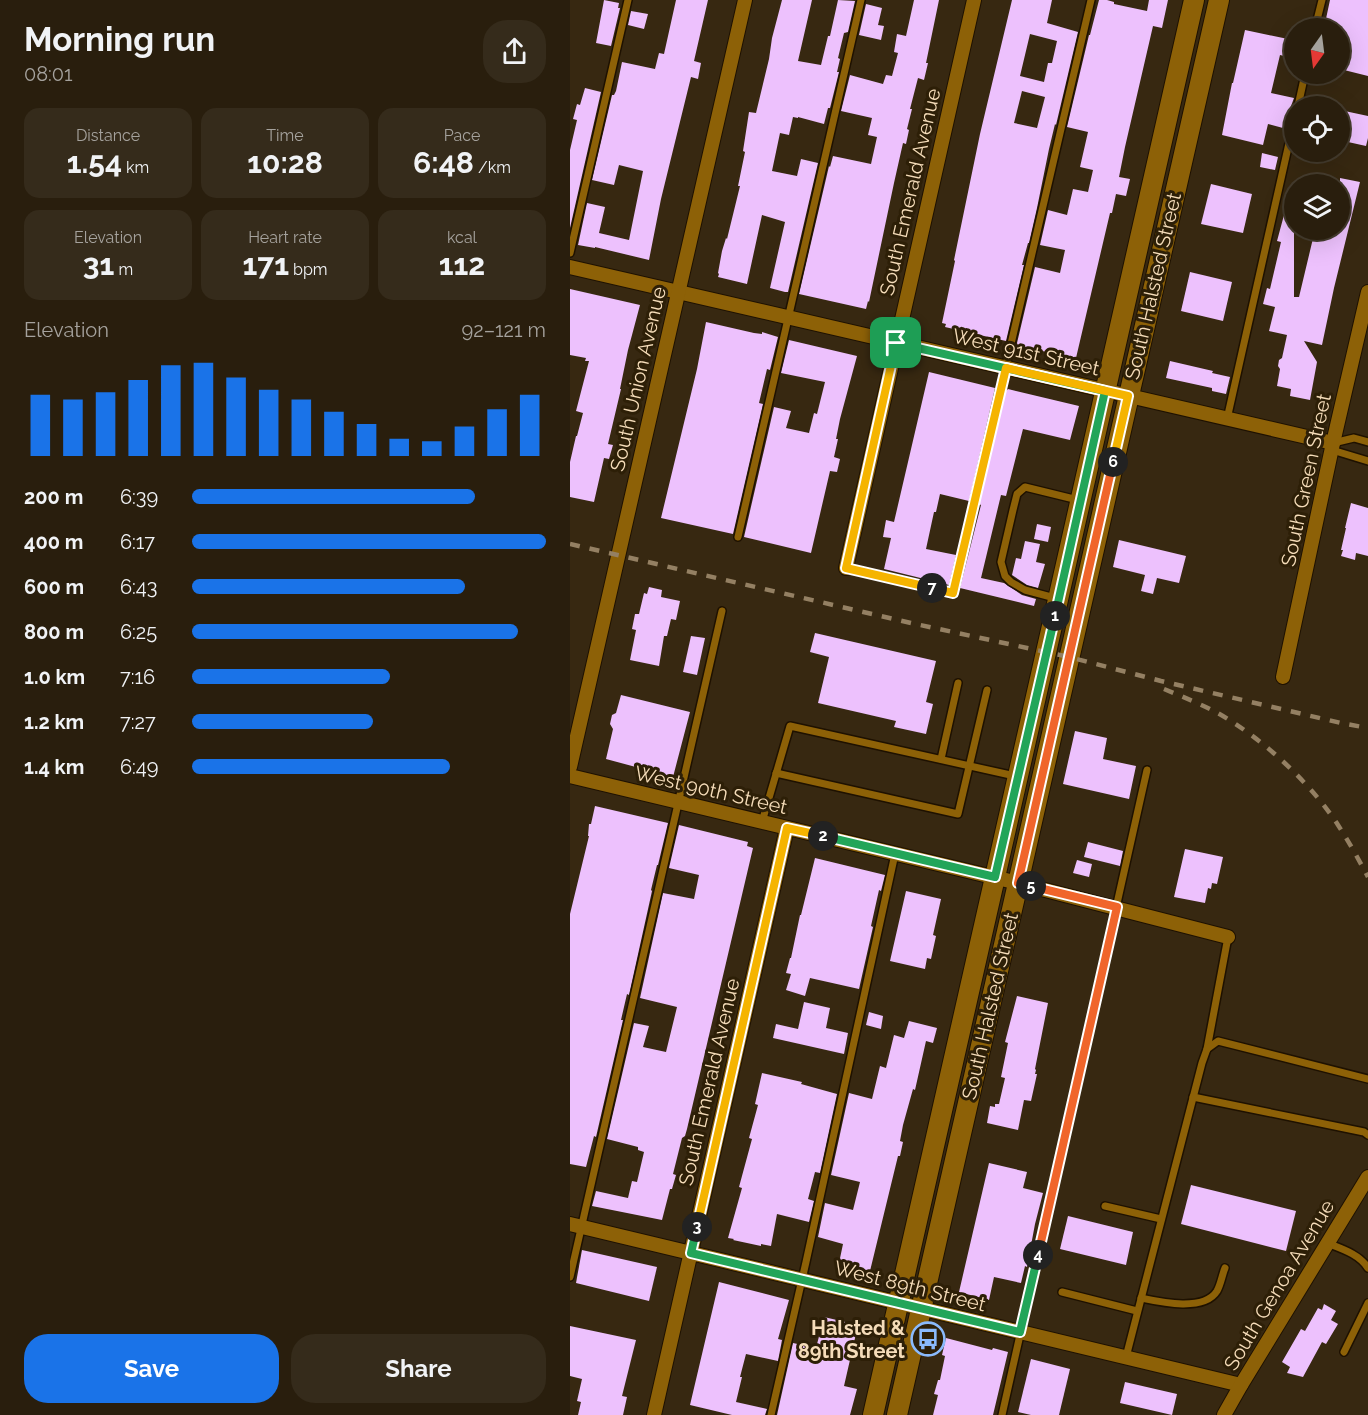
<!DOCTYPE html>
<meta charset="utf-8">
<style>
body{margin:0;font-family:Raleway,sans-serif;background:#352b1b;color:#f1f3f6;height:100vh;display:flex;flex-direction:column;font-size:22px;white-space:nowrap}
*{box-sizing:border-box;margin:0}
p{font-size:20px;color:#a5a29d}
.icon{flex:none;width:33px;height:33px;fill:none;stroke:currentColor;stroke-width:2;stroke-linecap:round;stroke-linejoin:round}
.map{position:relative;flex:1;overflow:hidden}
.sheet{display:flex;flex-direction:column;background:#291e0d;width:570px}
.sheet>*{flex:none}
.needle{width:39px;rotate:194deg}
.buttons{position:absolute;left:714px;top:18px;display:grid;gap:12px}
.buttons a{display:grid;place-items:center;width:66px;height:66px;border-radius:50%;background:#291e0d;box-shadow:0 6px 24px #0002,0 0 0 2px #453c2e;font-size:30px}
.pin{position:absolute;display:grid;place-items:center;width:51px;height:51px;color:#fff;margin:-26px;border-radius:12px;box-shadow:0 3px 9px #0006}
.km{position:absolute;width:30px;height:30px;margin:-15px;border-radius:50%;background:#222;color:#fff;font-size:16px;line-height:30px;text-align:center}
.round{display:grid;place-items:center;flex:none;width:63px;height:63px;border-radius:24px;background:#352b1b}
.summary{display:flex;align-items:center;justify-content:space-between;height:102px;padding:0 24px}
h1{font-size:33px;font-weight:700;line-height:45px}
.stats{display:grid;grid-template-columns:repeat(3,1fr);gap:9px;height:102px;padding:6px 24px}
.stats div{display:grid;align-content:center;border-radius:15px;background:#352b1b;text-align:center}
.stats b{font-size:30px;font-weight:700}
.stats small{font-size:16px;font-weight:400}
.stats p{font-size:16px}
.chart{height:168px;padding:12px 24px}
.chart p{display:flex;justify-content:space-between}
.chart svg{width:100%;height:108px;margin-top:6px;stroke:#1a73e8;stroke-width:6}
.primary-button{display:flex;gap:12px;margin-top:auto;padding:12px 24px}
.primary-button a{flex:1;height:69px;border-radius:24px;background:#1a73e8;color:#fff;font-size:24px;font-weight:700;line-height:69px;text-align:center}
.primary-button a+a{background:#352b1b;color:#f1f3f6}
ul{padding:0 24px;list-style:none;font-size:20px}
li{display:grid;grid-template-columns:96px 72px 1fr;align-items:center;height:45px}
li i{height:15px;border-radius:8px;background:#1a73e8}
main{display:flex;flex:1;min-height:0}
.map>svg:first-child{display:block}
.building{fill:#edc1fd;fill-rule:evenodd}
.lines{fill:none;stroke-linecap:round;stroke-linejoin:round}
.service-casing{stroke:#1e1100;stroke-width:10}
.minor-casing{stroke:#1e1100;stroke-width:16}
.secondary-casing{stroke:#1e1100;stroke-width:22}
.service{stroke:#8d6107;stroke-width:7}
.minor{stroke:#8d6107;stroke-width:14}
.secondary{stroke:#8d6107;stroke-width:20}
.rail{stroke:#948063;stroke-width:4.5;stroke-dasharray:10 10;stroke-linecap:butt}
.split-1-casing{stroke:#fff;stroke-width:12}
.split-2-casing{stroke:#fff;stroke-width:12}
.split-3-casing{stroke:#fff;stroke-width:12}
.split-4-casing{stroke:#fff;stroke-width:12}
.split-5-casing{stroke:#fff;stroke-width:12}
.split-6-casing{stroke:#fff;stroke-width:12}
.split-7-casing{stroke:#fff;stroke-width:12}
.split-8-casing{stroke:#fff;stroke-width:12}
.split-1{stroke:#22a559;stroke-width:8}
.split-2{stroke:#22a559;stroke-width:8}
.split-3{stroke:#f5b400;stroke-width:8}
.split-4{stroke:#22a559;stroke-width:8}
.split-5{stroke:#f0652b;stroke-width:8}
.split-6{stroke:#f0652b;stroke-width:8}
.split-7{stroke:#f5b400;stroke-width:8}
.split-8{stroke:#f5b400;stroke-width:8}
.labels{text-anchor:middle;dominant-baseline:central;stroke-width:6;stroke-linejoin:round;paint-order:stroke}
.street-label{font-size:20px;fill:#f5dcb9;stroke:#2d1f07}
.poi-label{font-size:20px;font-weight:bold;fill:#f5dcb9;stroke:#2d1f07;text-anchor:end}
</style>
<main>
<section class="sheet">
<div class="summary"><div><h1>Morning run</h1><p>08:01</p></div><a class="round"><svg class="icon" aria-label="share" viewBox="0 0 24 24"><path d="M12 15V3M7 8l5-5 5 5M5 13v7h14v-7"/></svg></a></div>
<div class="stats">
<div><p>Distance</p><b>1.54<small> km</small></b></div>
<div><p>Time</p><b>10:28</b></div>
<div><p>Pace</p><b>6:48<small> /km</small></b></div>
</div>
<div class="stats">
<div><p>Elevation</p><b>31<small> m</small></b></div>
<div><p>Heart rate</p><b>171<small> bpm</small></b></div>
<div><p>kcal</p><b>112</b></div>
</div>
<div class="chart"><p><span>Elevation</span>92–121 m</p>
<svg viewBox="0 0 160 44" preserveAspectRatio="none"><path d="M5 44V19M15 44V21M25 44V18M35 44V13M45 44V7M55 44V6M65 44V12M75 44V17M85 44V21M95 44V26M105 44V31M115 44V37M125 44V38M135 44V32M145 44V25M155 44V19"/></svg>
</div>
<ul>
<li><b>200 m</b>6:39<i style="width:80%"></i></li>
<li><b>400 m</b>6:17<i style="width:100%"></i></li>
<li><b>600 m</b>6:43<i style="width:77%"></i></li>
<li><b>800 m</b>6:25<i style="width:92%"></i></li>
<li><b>1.0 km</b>7:16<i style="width:56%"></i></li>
<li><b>1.2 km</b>7:27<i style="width:51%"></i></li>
<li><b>1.4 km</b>6:49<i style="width:73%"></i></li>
</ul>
<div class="primary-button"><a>Save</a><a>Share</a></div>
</section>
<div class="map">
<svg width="798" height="1415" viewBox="0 0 798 1415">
<rect width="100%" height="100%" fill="#372811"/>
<!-- building -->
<g class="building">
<path d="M34,0L49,3L48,8H50L41,46L26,43Z"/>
<path d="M106,0H138L124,61L131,63L128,79L121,77L91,199L79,260L25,247V248L8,245L17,203L35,207L29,233L59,240L73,171L49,165L44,185L22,180L42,95H44L46,91L52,62L85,69L89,53L94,54Z"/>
<path d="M212,0H242L228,61L251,65L258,36H260L268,0L285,1L278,32L274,33L268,58L270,59L267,72H269L260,108H258L254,124L228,117V118L223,117L219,135L210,133L202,171L227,176L231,159L248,163L218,292H215L200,288L215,222L192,215L177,284L148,277L149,274L148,273L152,251L156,238L157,239L170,186H168L175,152L173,151L179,112L186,113L199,59L202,38Z"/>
<path d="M344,0H369L356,63H358L354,80L348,78L340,109H342L337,129L339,130L336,144L333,143L324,183L299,302L298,301L296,309L229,294L259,166L260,167L263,156L301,164L307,137L298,135L302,118L271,111L280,75L313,84L316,75L322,76L328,53L324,52L327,34L336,36Z"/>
<path d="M442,0H482L477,23L508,32L486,125L485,124L479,149L467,208L459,243H458L452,265H454L436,341L375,327L376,324L372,323L385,261L384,260L410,134ZM460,34L487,41L482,63H478L474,82L450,76ZM452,91L475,97L467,128L444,123Z"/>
<path d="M529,0H537L544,2V4L577,11L579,0H598L592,28L583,26L555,147L549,177L560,179L556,196L546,194L542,213H540L506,358L448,346L447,343L465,267L490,273L495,250L470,245L478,210L497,215L503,189L518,192L523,170L510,167L518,132L497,127L519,35H520Z"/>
<path d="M760,0H798V76L770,69V28H754Z"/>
<path d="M296,4L312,8L308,25L314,26L311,40L289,35Z"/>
<path d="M61,11L78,14L74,29L58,25Z"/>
<path d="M675,30L718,39L714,56L710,55L701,93L724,98L713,128L698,124L693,145L652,135L662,83H663Z"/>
<path d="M15,88L31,92L0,228V150L7,120L3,119L7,104L10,105Z"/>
<path d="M770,110L798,116V138L796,146L778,142V140L770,138Z"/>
<path d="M692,153L708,157L705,170L690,167Z"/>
<path d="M770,178L790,182L764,288L752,345L734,341L747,362L740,400L720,396L721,389L707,386L710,369L708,366L709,360L712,358L717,335L699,331L705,307L693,304L697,288L700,289L711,242L707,241L721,189H724V297H729L745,230H770Z"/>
<path d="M641,184L682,194L673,233L631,224Z"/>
<path d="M620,272L662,282L653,321L611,311Z"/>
<path d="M0,289L70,305L58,350L50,389H51L38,444L43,445L39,459L34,458L24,502L0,497V462L6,436H7L13,413L6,411L19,361H15L16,358L0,355Z"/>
<path d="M136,322L184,333L192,334V332L208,337L200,370L197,369L189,403L193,404L163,534L91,518L127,369Z"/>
<path d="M219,340L287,356L270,419L266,439H268L264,457L270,459L267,472L260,471L241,553L174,537L204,407L221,411L216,428L239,433L244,413L247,414L255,382L211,373Z"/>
<path d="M600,361L643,371L642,373L660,377L656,394L642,391V388L596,378Z"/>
<path d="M359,372L425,388L399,501L370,494L366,512H364L356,549L386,555L379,585L314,569L321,538L313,537L316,520L324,522Z"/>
<path d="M438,389L509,406L500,440L453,429L436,496L431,495L411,578L434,583L452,595L466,599L464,606L390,588L411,505L409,504L436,391Z"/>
<path d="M781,503L798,508V556L786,553L785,560L771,556L773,550H771L776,528H775Z"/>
<path d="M467,524L481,527L478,542L464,539Z"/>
<path d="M549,540L616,556L609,583L587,578L583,594L571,591L575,575L543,567Z"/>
<path d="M455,541L470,544L466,562L475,564L468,588L457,585L442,575L446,558L451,559Z"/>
<path d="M79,587L92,590L91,597L110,601L106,620L101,619L97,636H94L89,666L60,660L66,630L62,629L65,614H69L74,593L77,594Z"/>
<path d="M245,633L366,661L356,702L363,704L356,734L324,727L326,721L248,703L259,657L240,652Z"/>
<path d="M121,636L135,638L127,675L113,672Z"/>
<path d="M51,695L120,712L103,777L36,759L43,729L40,724L42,715L46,713Z"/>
<path d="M505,731L537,738L533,759L566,766L559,799L493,784Z"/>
<path d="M25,806L98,823L88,865H87L81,890L82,891L59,995L57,994L51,1020H53L26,1137L24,1136L16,1167L0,1164V914L19,836H18L19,824H21Z"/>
<path d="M109,825L178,842L177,846L183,848L117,1129L115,1136L112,1138L103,1174L106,1175L102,1189H100L92,1220L22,1206L26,1191L58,1198L62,1181L67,1182L74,1152L68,1150V1147L37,1139L64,1023L79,1026L73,1047L96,1052L107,1007L70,998L93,893L124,899L129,875L99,868Z"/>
<path d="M518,842L553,851L550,866L514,857Z"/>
<path d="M615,849L653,857L647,884L642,883L641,889L638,888L635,903L604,897Z"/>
<path d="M245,858L315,875L311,891L309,890L301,926L303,927L289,989L240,978L235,996L216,990L221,974L216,973L220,958H221L230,915H231Z"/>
<path d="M507,860L522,864L519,877L503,873Z"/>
<path d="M336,891L371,899L363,935L366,936L361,959L357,958L355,969L320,961Z"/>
<path d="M447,996L478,1003L465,1069L466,1070L465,1074H467L461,1101L454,1100L448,1130L417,1123L420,1106L425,1107V1104H429L435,1078L431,1077L438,1043L435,1042Z"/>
<path d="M234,1002L260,1008L256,1028L278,1033L274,1054L203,1038L206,1024L228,1029Z"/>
<path d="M299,1012L313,1016L311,1029L296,1025Z"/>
<path d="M339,1021L367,1028L363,1043L356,1041L345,1090L343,1089L333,1125L330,1141L333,1142L330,1156H328L300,1271L269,1263L273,1244L248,1237L255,1203L283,1210L290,1182L261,1175L279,1093L302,1099L310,1066L316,1068L324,1035L334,1038Z"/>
<path d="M192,1073L232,1082L231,1084L267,1094L250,1173L245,1172L238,1199L244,1201L239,1222L207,1214L201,1246L191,1244V1246L163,1240L164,1239L158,1238L172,1188L169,1187L182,1139L179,1138L188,1105L185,1104Z"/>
<path d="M419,1163L457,1172L453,1188L473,1193L465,1224L457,1267L455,1266L451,1283L424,1277L419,1300L389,1292Z"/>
<path d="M621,1185L726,1211L716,1251L611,1224Z"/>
<path d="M498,1216L563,1232L556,1265L490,1249Z"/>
<path d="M12,1250L87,1267L79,1301L6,1283Z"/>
<path d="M149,1282L219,1300L208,1339L212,1340L208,1361L176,1354L170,1377H172L166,1402L197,1409L195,1415H162L120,1405Z"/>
<path d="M754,1304L766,1311L761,1320L768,1324L756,1344L752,1342L733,1377L717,1373L720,1367L712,1362L731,1329L735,1331L748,1308L752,1310Z"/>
<path d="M254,1317L288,1325L274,1386L287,1389L280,1415H207L223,1343L246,1348Z"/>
<path d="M0,1326L66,1340L52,1396L57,1397L53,1415H8L11,1402L7,1401L12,1379L0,1376Z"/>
<path d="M376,1338L422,1350L423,1348L438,1352L423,1415H363L368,1395L364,1394L368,1380H370L375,1356L372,1355Z"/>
<path d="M461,1359L500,1369L489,1415H461L448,1412Z"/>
<path d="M555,1382L607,1394L602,1415L550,1403Z"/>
</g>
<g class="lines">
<defs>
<g id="service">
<path d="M745,28L752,0"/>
<path d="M728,106L735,74"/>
<path d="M0,253L58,0"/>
<path d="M657,419L724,121"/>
<path d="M763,443L784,438L798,442"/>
<path d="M762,450L798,461"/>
<path d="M168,537L291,0"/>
<path d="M276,568L383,593L521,0"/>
<path d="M485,598L455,590L441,582L435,576L431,562L443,510L447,494L455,487L508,500"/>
<path d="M371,759L388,683"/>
<path d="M206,773L388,814L417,690"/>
<path d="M192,822L220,726L445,776"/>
<path d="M637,1049L658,937"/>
<path d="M623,1097L794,1132L798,1135"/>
<path d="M535,1206L591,1219"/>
<path d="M757,1243C772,1249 789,1254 798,1268"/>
<path d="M0,1277L152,611"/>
<path d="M492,1292L567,1311"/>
<path d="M571,1298C590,1302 634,1312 647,1291C651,1284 652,1275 655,1268"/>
<path d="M774,1352L798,1303"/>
<path d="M556,1357L632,1063L637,1049L648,1041L798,1079"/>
<path d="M201,1415L236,1262L325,854"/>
<path d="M432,1415L577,770"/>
</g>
<g id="minor">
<path d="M0,267L763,443"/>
<path d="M276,568L404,0"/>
<path d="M713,677L763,443L798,292"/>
<path d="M0,767L175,0"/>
<path d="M0,776L448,883L658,937"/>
<path d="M0,1224L671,1385"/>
<path d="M84,1415L217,828"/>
<path d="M654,1415L671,1385L798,1177"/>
</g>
<g id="secondary">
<path d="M303,1415L624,0"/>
<path d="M327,1415L649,0"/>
</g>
</defs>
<!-- service casing -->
<use href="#service" class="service-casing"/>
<!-- minor casing -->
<use href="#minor" class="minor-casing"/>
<!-- secondary casing -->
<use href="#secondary" class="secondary-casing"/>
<!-- service -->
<use href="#service" class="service"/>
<!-- minor -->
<use href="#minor" class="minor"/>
<!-- secondary -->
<use href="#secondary" class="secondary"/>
<!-- rail -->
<g class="rail">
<path d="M0,544L341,623L499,657L591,681L771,723L798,728"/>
<path d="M594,689C611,696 628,703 644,711C690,736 739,781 768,825C779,842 789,860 798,877"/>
</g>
</g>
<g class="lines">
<defs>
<path id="split-1" d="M326,343L535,391L485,616"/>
<path id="split-2" d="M253,836L425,877L485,616"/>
<path id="split-3" d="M127,1227L217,828L253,836"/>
<path id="split-4" d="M127,1227L121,1253L450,1332L468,1255"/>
<path id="split-5" d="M461,886L547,907L468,1255"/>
<path id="split-6" d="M461,886L448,883L543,462"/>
<path id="split-7" d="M362,588L383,593L436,368L558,396L543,462"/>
<path id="split-8" d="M326,343L276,568L362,588"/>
</defs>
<!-- split-1 casing -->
<use href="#split-1" class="split-1-casing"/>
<!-- split-2 casing -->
<use href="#split-2" class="split-2-casing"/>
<!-- split-3 casing -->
<use href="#split-3" class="split-3-casing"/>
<!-- split-4 casing -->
<use href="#split-4" class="split-4-casing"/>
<!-- split-5 casing -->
<use href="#split-5" class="split-5-casing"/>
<!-- split-6 casing -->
<use href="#split-6" class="split-6-casing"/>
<!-- split-7 casing -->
<use href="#split-7" class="split-7-casing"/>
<!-- split-8 casing -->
<use href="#split-8" class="split-8-casing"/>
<!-- split-1 -->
<use href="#split-1" class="split-1"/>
<!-- split-2 -->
<use href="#split-2" class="split-2"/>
<!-- split-3 -->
<use href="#split-3" class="split-3"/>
<!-- split-4 -->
<use href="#split-4" class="split-4"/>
<!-- split-5 -->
<use href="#split-5" class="split-5"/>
<!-- split-6 -->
<use href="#split-6" class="split-6"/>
<!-- split-7 -->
<use href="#split-7" class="split-7"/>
<!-- split-8 -->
<use href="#split-8" class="split-8"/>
</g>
<!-- icons -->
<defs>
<symbol id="bus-ring" viewBox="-11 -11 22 22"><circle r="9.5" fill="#2d1f07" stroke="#8abafc" stroke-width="1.5"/><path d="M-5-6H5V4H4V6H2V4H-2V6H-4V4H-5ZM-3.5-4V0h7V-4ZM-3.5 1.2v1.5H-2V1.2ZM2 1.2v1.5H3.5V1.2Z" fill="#8abafc"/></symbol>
</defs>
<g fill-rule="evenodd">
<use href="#bus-ring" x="339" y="1320" width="38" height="38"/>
</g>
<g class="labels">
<!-- street labels -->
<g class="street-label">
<text transform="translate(340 192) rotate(-77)">South Emerald Avenue</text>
<text transform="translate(583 286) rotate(-77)">South Halsted Street</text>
<text transform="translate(456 352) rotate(13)">West 91st Street</text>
<text transform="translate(68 379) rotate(-77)">South Union Avenue</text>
<text transform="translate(736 480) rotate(-78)">South Green Street</text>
<text transform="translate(141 790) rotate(13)">West 90th Street</text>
<text transform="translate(420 1006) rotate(-77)">South Halsted Street</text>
<text transform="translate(139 1082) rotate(-77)">South Emerald Avenue</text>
<text transform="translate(709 1285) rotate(-59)">South Genoa Avenue</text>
<text transform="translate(340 1286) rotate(14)">West 89th Street</text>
</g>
<!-- poi labels -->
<g class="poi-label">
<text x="335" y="1328">Halsted &amp;<tspan x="335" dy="23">89th Street</tspan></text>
</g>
</g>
</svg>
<div class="buttons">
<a><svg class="needle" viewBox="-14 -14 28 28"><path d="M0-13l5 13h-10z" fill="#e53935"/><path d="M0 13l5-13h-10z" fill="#a5a29d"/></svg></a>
<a><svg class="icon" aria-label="locate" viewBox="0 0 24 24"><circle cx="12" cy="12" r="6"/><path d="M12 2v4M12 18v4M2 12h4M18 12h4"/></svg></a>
<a><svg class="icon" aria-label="layers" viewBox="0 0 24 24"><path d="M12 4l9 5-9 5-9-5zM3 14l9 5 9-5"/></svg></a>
</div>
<div class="pin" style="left:326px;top:343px;background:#1e9e55"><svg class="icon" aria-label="arrive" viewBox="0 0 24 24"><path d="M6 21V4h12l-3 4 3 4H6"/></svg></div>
<b class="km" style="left:485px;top:616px">1</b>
<b class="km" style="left:253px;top:836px">2</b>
<b class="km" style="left:127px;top:1227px">3</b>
<b class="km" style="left:468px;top:1255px">4</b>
<b class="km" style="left:461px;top:886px">5</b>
<b class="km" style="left:543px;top:462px">6</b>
<b class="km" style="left:362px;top:588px">7</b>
</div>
</main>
